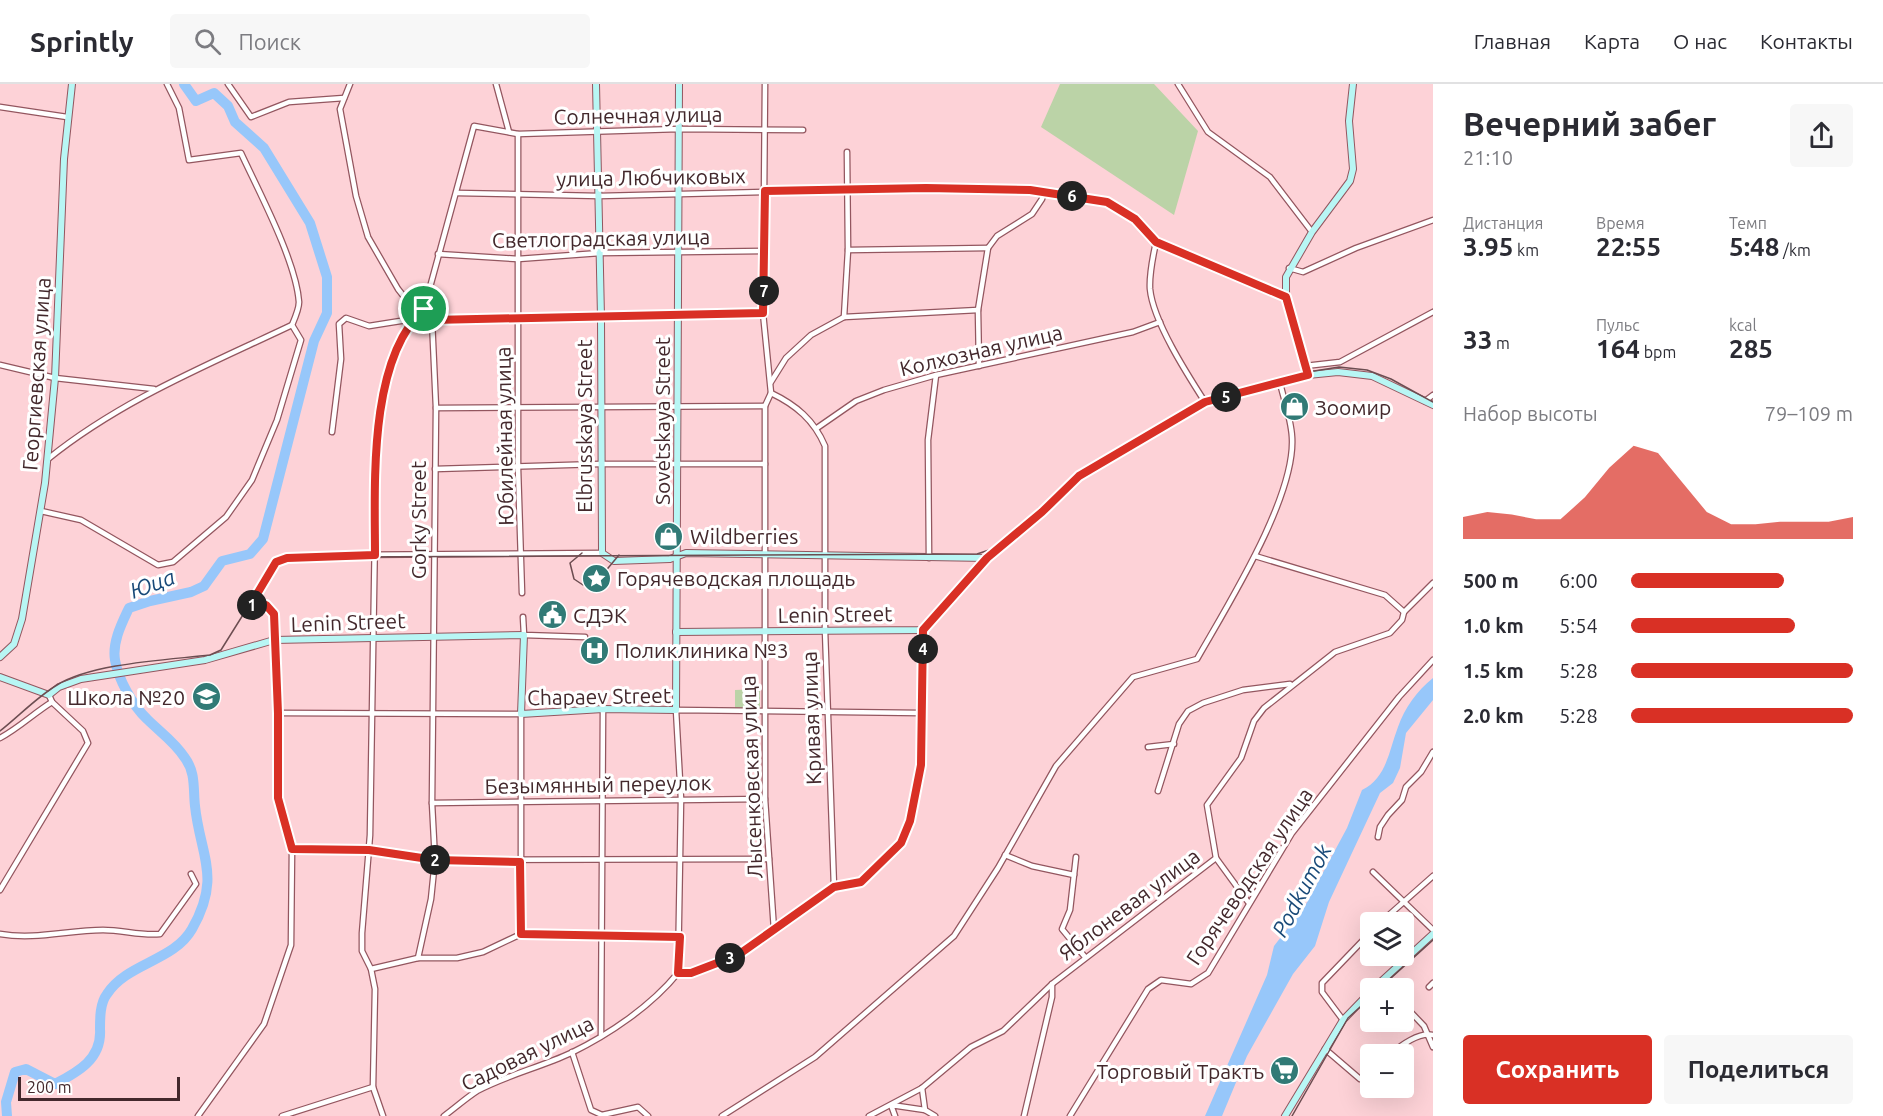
<!DOCTYPE html>
<html lang="ru">
<meta charset="utf-8">
<style>
body{margin:0;font-family:Ubuntu,sans-serif;background:#f7f7f7;color:#2b2b33;height:100vh;display:flex;flex-direction:column;font-size:22px;white-space:nowrap}
*{box-sizing:border-box;margin:0}
p{font-size:20px;color:#7c7c81}
.icon{flex:none;width:33px;height:33px;fill:none;stroke:currentColor;stroke-width:2;stroke-linecap:round;stroke-linejoin:round}
.map{position:relative;flex:1;overflow:hidden}
.panel{display:flex;flex-direction:column;background:#fff;width:450px}
.panel>*{flex:none}
.controls{position:absolute;left:1360px;top:828px;display:grid;gap:12px}
.controls a{display:grid;place-items:center;width:54px;height:54px;border-radius:6px;background:#fff;box-shadow:0 6px 24px #0002;font-size:30px}
.scale{position:absolute;left:18px;bottom:15px;width:162px;box-sizing:border-box;padding-left:6px;border:3px solid #43282c;border-top:0;font-size:16px;line-height:21px;white-space:nowrap;color:#43282c;-webkit-text-stroke:4px #fff;paint-order:stroke}
.pin{position:absolute;display:grid;place-items:center;width:51px;height:51px;color:#fff;margin:-26px;border:3px solid #fff;border-radius:50%;box-shadow:0 2px 6px #0007}
.km{position:absolute;width:30px;height:30px;margin:-15px;border-radius:50%;background:#222;color:#fff;font-size:16px;line-height:30px;text-align:center}
.round{display:grid;place-items:center;flex:none;width:63px;height:63px;border-radius:6px;background:#f7f7f7}
.summary{display:flex;align-items:center;justify-content:space-between;height:102px;padding:0 30px}
h1{font-size:33px;font-weight:600;line-height:45px}
.figures{display:grid;grid-template-columns:repeat(3,1fr);gap:9px;height:102px;padding:6px 30px}
.figures div{display:grid;align-content:center}
.figures b{font-size:26px;font-weight:600}
.figures small{font-size:16px;font-weight:400}
.figures p{font-size:16px}
.chart{height:168px;padding:12px 30px}
.chart p{display:flex;justify-content:space-between}
.chart svg{width:100%;height:108px;margin-top:6px;fill:#d93025;opacity:.7}
.primary-button{display:flex;gap:12px;margin-top:auto;padding:12px 30px}
.primary-button a{flex:1;height:69px;border-radius:6px;background:#d93025;color:#fff;font-size:24px;font-weight:600;line-height:69px;text-align:center}
.primary-button a+a{background:#f7f7f7;color:#2b2b33}
ul{padding:0 30px;list-style:none;font-size:20px}
li{display:grid;grid-template-columns:96px 72px 1fr;align-items:center;height:45px}
li i{height:15px;border-radius:8px;background:#d93025}
header{display:flex;align-items:center;gap:36px;box-sizing:border-box;height:84px;padding:0 30px;background:#fff;border-bottom:2px solid #e1e1e2}
header strong{font-size:28px}
nav{display:flex;gap:33px;margin-inline-start:auto;font-size:21px}
.search{width:420px;height:54px;background:#f7f7f7;display:flex;align-items:center;gap:15px;box-sizing:border-box;padding:0 21px;border-radius:6px;color:#7c7c81;font-size:22px}
main{display:flex;flex:1;min-height:0}
.map>svg:first-child{display:block}
.green{fill:#bbd3a7}
.water{fill:#97c7fa}
.lines{fill:none;stroke-linecap:round;stroke-linejoin:round}
.river{stroke:#97c7fa;stroke-width:10}
.street-casing{stroke:#93565f;stroke-width:7}
.secondary-casing{stroke:#93565f;stroke-width:8}
.street{stroke:#fff;stroke-width:4.5}
.secondary{stroke:#b8f6f4;stroke-width:6}
.tram{stroke:#6c4d51;stroke-width:1.5}
.route-casing{stroke:#fff;stroke-width:12}
.route{stroke:#d93025;stroke-width:8}
.labels{text-anchor:middle;dominant-baseline:central;stroke-width:6;stroke-linejoin:round;paint-order:stroke}
.street-label{font-size:21px;fill:#43282c;stroke:#fff}
.poi-label{font-size:21px;fill:#43282c;stroke:#fff;text-anchor:start}
.water-label{font-size:22px;font-style:italic;fill:#184978;stroke:#fff}
</style>
<header>
<strong>Sprintly</strong>
<div class="search"><svg class="icon" aria-label="search" viewBox="0 0 24 24"><circle cx="10" cy="10" r="6"/><path d="M15 15l6 6"/></svg>Поиск</div>
<nav><a>Главная</a><a>Карта</a><a>О нас</a><a>Контакты</a></nav>
</header>
<main>
<div class="map">
<svg width="1433" height="1032" viewBox="0 0 1433 1032">
<rect width="100%" height="100%" fill="#fdd2d7"/>
<!-- green -->
<g class="green">
<path d="M1060,0H1154L1198,47L1174,131L1041,43Z"/>
<path d="M760,605V624H735V606Z"/>
</g>
<!-- water -->
<path class="water" d="M1433,594V616L1406,649L1400,684L1393,699L1380,709L1329,818L1315,862L1293,890L1247,972L1222,1032H1205L1267,891L1274,862L1305,822L1347,744L1362,706C1387,694 1389,666 1398,643C1405,623 1417,607 1433,594Z"/>
<g class="lines">
<!-- river -->
<path class="river" d="M7,1032L6,1018L15,988L26,985L55,1000C78,988 102,975 100,945C100,934 100,919 107,910C127,879 174,877 192,845C222,793 200,771 195,722C193,705 196,689 185,674C175,658 160,648 147,635C133,622 118,595 115,576C112,558 122,539 129,524L150,517L191,508L204,502L222,477L250,470L263,455L314,257L327,229V193L310,139L264,64L235,38L228,22L214,9L196,17L184,0"/>
<defs>
<g id="street">
<path d="M228,0L251,33L289,18L344,14"/>
<path d="M350,0L340,25L356,112L368,153L398,205L409,219L424,225L413,235L396,271L381,316L376,387L370,751L362,849V867L371,885L375,905L373,1003L383,1032"/>
<path d="M496,0L509,48"/>
<path d="M765,0L763,229L771,309L765,322V715L774,846"/>
<path d="M1178,0L1208,48L1270,93L1312,148"/>
<path d="M0,23L67,33"/>
<path d="M518,50V384L522,509"/>
<path d="M457,109L599,112L926,104L1030,106L1107,118L1135,135L1156,158L1286,213"/>
<path d="M1156,158C1153,173 1149,189 1150,205C1153,237 1187,290 1205,318"/>
<path d="M848,166L988,164"/>
<path d="M438,170L518,175L600,169L765,167"/>
<path d="M1289,184L1303,188L1356,164L1433,136"/>
<path d="M844,233L848,166L847,68"/>
<path d="M0,281L55,294L154,305"/>
<path d="M979,282L978,226L988,164L997,152L1032,130L1042,115L1044,108"/>
<path d="M1305,282L1340,278L1433,228"/>
<path d="M771,298L786,274L811,251L844,233L978,226"/>
<path d="M771,309C796,321 814,336 825,362V546L834,803"/>
<path d="M1425,317L1433,311"/>
<path d="M436,324L765,322"/>
<path d="M817,344L856,317L884,306L936,291L1133,248L1160,238"/>
<path d="M332,348L341,275L339,240L346,234L369,242L413,235L520,236L763,229"/>
<path d="M48,375C121,316 208,281 292,241"/>
<path d="M435,385L600,380H765"/>
<path d="M41,427L81,436L158,481L173,478L226,433L252,396L277,336L301,256L292,241C295,234 299,225 299,218C296,177 259,108 241,69L189,76L179,24L167,0"/>
<path d="M1255,472L1385,511L1404,528"/>
<path d="M929,474L928,356L936,291"/>
<path d="M523,533L524,551L585,553"/>
<path d="M278,629L521,630V850"/>
<path d="M0,654C19,644 34,629 52,618"/>
<path d="M1148,663L1174,660"/>
<path d="M1158,707L1179,640L1188,627L1203,619L1243,606L1290,600"/>
<path d="M432,719L765,715"/>
<path d="M1378,753L1380,743L1388,731L1402,716L1406,703L1421,688L1433,668"/>
<path d="M292,765L369,766L435,776L769,775"/>
<path d="M1005,771L1032,782L1074,791"/>
<path d="M1076,773L1070,826L1062,845L1085,873"/>
<path d="M1216,774L1248,818"/>
<path d="M1373,788L1433,846"/>
<path d="M0,806L88,659L83,647L52,618L49,611"/>
<path d="M1381,838L1433,792"/>
<path d="M0,850C36,856 68,846 103,846C123,846 141,852 160,850L196,800L191,790"/>
<path d="M418,874L431,815L435,776L432,719L436,324L432,236L424,225L474,42L518,50L679,45L803,46"/>
<path d="M371,885L418,874H457L483,868L521,850L680,853"/>
<path d="M678,889L681,715L676,626L920,629"/>
<path d="M1429,903L1433,899"/>
<path d="M1404,921L1424,942L1433,963"/>
<path d="M1343,936L1322,908V899L1371,848"/>
<path d="M601,951L603,625"/>
<path d="M1325,965L1360,995L1371,989"/>
<path d="M572,968L591,1026L602,1031L638,1023L648,1032"/>
<path d="M1391,970C1401,961 1419,948 1433,951"/>
<path d="M922,1004L925,1026L935,1032"/>
<path d="M198,1032L264,940L291,861L292,765L278,714V629L274,530L266,521L251,520L276,478L287,474L339,471L602,469"/>
<path d="M282,1032L373,1003"/>
<path d="M444,1032C455,1024 466,1014 477,1007C507,991 541,983 571,969C610,950 651,922 678,889H691L738,871L834,803L861,798L901,759L910,737L921,681L923,546"/>
<path d="M722,1032L815,973L954,852L998,784L1056,682L1133,593L1197,575C1227,522 1296,413 1292,353C1291,335 1284,316 1280,299"/>
<path d="M869,1032L922,1004L971,963L1003,947L1052,900L1216,774L1207,721L1241,674L1254,637L1264,624L1335,568L1390,549L1402,536L1404,528L1433,499"/>
<path d="M895,1032L891,1021L925,1026"/>
<path d="M1024,1032L1052,913V900"/>
<path d="M1070,1032L1148,905L1161,896L1191,900L1208,889L1292,749L1399,613L1433,576"/>
</g>
<g id="secondary">
<path d="M596,0L601,233L602,469L614,477L670,475L686,469L987,474"/>
<path d="M1308,291L1286,213V193L1312,148L1350,97L1353,85L1349,37L1353,0"/>
<path d="M676,548L923,546L987,474L1042,428L1079,392L1205,318L1308,291L1338,288L1372,292L1433,321"/>
<path d="M0,573L14,560L22,535L45,399L55,294L64,75L72,0"/>
<path d="M0,593L49,611L59,603L81,595L205,576L274,556L524,551L521,630L603,625L676,626L679,0"/>
<path d="M1374,904L1433,850"/>
<path d="M1285,1032L1343,936L1371,907"/>
</g>
</defs>
<!-- street casing -->
<use href="#street" class="street-casing"/>
<!-- secondary casing -->
<use href="#secondary" class="secondary-casing"/>
<!-- street -->
<use href="#street" class="street"/>
<!-- secondary -->
<use href="#secondary" class="secondary"/>
<!-- tram -->
<g class="tram">
<path d="M582,469L570,479L574,495L583,501L598,496L619,471"/>
<path d="M0,647C19,632 37,613 57,601C93,579 167,576 210,571L221,566L271,486L278,479L337,473L977,470L992,465L1087,383L1206,314L1296,290L1339,283L1367,286L1391,295L1433,318"/>
<path d="M1380,904L1433,856"/>
<path d="M1292,1032L1348,934L1371,913"/>
</g>
</g>
<g class="lines">
<defs>
<path id="route" d="M926,104L1030,106L1107,118L1135,135L1156,158L1286,213L1308,291L1205,318L1079,392L1042,428L987,474L923,546L921,681L910,737L901,759L861,798L834,803L738,871L691,889H678L680,853L521,850L520,778L435,776L369,766L292,765L278,714V629L274,530L266,521L251,520L276,478L287,474L375,471C375,401 368,276 424,225L432,236L763,229L765,107Z"/>
</defs>
<!-- route casing -->
<use href="#route" class="route-casing"/>
<!-- route -->
<use href="#route" class="route"/>
</g>
<!-- icons -->
<defs>
<symbol id="shop-disc" viewBox="-11 -11 22 22"><circle r="9.5" fill="#317a76" stroke="#fff"/><path d="M-5-2.5h2.3a2.7 3.5 0 0 1 5.4 0H5L5.5 6h-11ZM-1.5-2.5h3a1.5 2.3 0 0 0-3 0Z" fill="#fff"/></symbol>
<symbol id="sight-disc" viewBox="-11 -11 22 22"><circle r="9.5" fill="#317a76" stroke="#fff"/><path d="M0-6L1.8-2.2L6-1.7L2.9 1.2L3.7 5.4L0 3.3L-3.7 5.4L-2.9 1.2L-6-1.7L-1.8-2.2Z" fill="#fff"/></symbol>
<symbol id="civic-disc" viewBox="-11 -11 22 22"><circle r="9.5" fill="#317a76" stroke="#fff"/><path d="M-.6-6.5H3V-4.5H.6V-3L4-1V1h2V6H-6V1h2V-1L-.6-3ZM-1.2 2.5V6h2.4V2.5Z" fill="#fff"/></symbol>
<symbol id="hospital-disc" viewBox="-11 -11 22 22"><circle r="9.5" fill="#317a76" stroke="#fff"/><path d="M-5-5h3v3.5h4V-5h3V5h-3V1.5h-4V5h-3Z" fill="#fff"/></symbol>
<symbol id="school-disc" viewBox="-11 -11 22 22"><circle r="9.5" fill="#317a76" stroke="#fff"/><path d="M0-5L7-2L0 1L-7-2ZM-4 1L0 2.5L4 1V4Q0 6-4 4Z" fill="#fff"/></symbol>
<symbol id="supermarket-disc" viewBox="-11 -11 22 22"><circle r="9.5" fill="#317a76" stroke="#fff"/><path d="M-6-5.5h2.5l.6 2H6L4.5 2H-2.5L-4.4-4H-6ZM-1.5 3.2a1.3 1.3 0 1 0 .1 0ZM3 3.2a1.3 1.3 0 1 0 .1 0Z" fill="#fff"/></symbol>
</defs>
<g fill-rule="evenodd">
<use href="#shop-disc" x="1278" y="306" width="33" height="33"/>
<use href="#shop-disc" x="652" y="436" width="33" height="33"/>
<use href="#sight-disc" x="580" y="478" width="33" height="33"/>
<use href="#civic-disc" x="536" y="514" width="33" height="33"/>
<use href="#hospital-disc" x="578" y="550" width="33" height="33"/>
<use href="#school-disc" x="190" y="596" width="33" height="33"/>
<use href="#supermarket-disc" x="1268" y="970" width="33" height="33"/>
</g>
<g class="labels">
<!-- street labels -->
<g class="street-label">
<text transform="translate(638 31) rotate(-1)">Солнечная улица</text>
<text transform="translate(651 93) rotate(-1)">улица Любчиковых</text>
<text transform="translate(601 154) rotate(-1)">Светлоградская улица</text>
<text transform="translate(981 266) rotate(-13)">Колхозная улица</text>
<text transform="translate(36 290) rotate(-86)">Георгиевская улица</text>
<text transform="translate(662 337) rotate(-90)">Sovetskaya Street</text>
<text transform="translate(584 342) rotate(-90)">Elbrusskaya Street</text>
<text transform="translate(504 352) rotate(-91)">Юбилейная улица</text>
<text transform="translate(418 436) rotate(-90)">Gorky Street</text>
<text transform="translate(835 530) rotate(-1)">Lenin Street</text>
<text transform="translate(348 538) rotate(-2)">Lenin Street</text>
<text transform="translate(599 612) rotate(-1)">Chapaev Street</text>
<text transform="translate(811 634) rotate(-92)">Кривая улица</text>
<text transform="translate(751 693) rotate(-92)">Лысенковская улица</text>
<text transform="translate(598 700) rotate(-1)">Безымянный переулок</text>
<text transform="translate(1249 792) rotate(-56)">Горячеводская улица</text>
<text transform="translate(1129 820) rotate(-37)">Яблоневая улица</text>
<text transform="translate(527 969) rotate(-26)">Садовая улица</text>
</g>
<!-- poi labels -->
<g class="poi-label">
<text x="1315" y="323">Зоомир</text>
<text x="690" y="452">Wildberries</text>
<text x="617" y="494">Горячеводская площадь</text>
<text x="573" y="531">СДЭК</text>
<text x="615" y="566">Поликлиника №3</text>
<text x="185" y="613" text-anchor="end">Школа №20</text>
<text x="1264" y="987" text-anchor="end">Торговый Трактъ</text>
</g>
<!-- water labels -->
<g class="water-label">
<text transform="translate(152 499) rotate(-20)">Юца</text>
<text transform="translate(1301 806) rotate(-62)">Podkumok</text>
</g>
</g>
</svg>
<div class="controls">
<a><svg class="icon" aria-label="layers" viewBox="0 0 24 24"><path d="M12 4l9 5-9 5-9-5zM3 14l9 5 9-5"/></svg></a>
<a>+</a>
<a>−</a>
</div>
<div class="scale">200 m</div>
<div class="pin" style="left:424px;top:225px;background:#1e9e55"><svg class="icon" aria-label="arrive" viewBox="0 0 24 24"><path d="M6 21V4h12l-3 4 3 4H6"/></svg></div>
<b class="km" style="left:252px;top:521px">1</b>
<b class="km" style="left:435px;top:776px">2</b>
<b class="km" style="left:730px;top:874px">3</b>
<b class="km" style="left:923px;top:565px">4</b>
<b class="km" style="left:1226px;top:313px">5</b>
<b class="km" style="left:1072px;top:112px">6</b>
<b class="km" style="left:764px;top:207px">7</b>
</div>
<section class="panel">
<div class="summary"><div><h1>Вечерний забег</h1><p>21:10</p></div><a class="round"><svg class="icon" aria-label="share" viewBox="0 0 24 24"><path d="M12 15V3M7 8l5-5 5 5M5 13v7h14v-7"/></svg></a></div>
<div class="figures">
<div><p>Дистанция</p><b>3.95<small> km</small></b></div>
<div><p>Время</p><b>22:55</b></div>
<div><p>Темп</p><b>5:48<small> /km</small></b></div>
</div>
<div class="figures">
<div><b>33<small> m</small></b></div>
<div><p>Пульс</p><b>164<small> bpm</small></b></div>
<div><p>kcal</p><b>285</b></div>
</div>
<div class="chart"><p><span>Набор высоты</span>79–109 m</p>
<svg viewBox="0 0 160 44" preserveAspectRatio="none"><path d="M0 44V35L10 33L20 34L30 36L40 36L50 27L60 15L70 6L80 9L90 21L100 33L110 38L120 38L130 37L140 37L150 37L160 35V44z"/></svg>
</div>
<ul>
<li><b>500 m</b>6:00<i style="width:69%"></i></li>
<li><b>1.0 km</b>5:54<i style="width:74%"></i></li>
<li><b>1.5 km</b>5:28<i style="width:100%"></i></li>
<li><b>2.0 km</b>5:28<i style="width:100%"></i></li>
</ul>
<div class="primary-button"><a>Сохранить</a><a>Поделиться</a></div>
</section>
</main>
